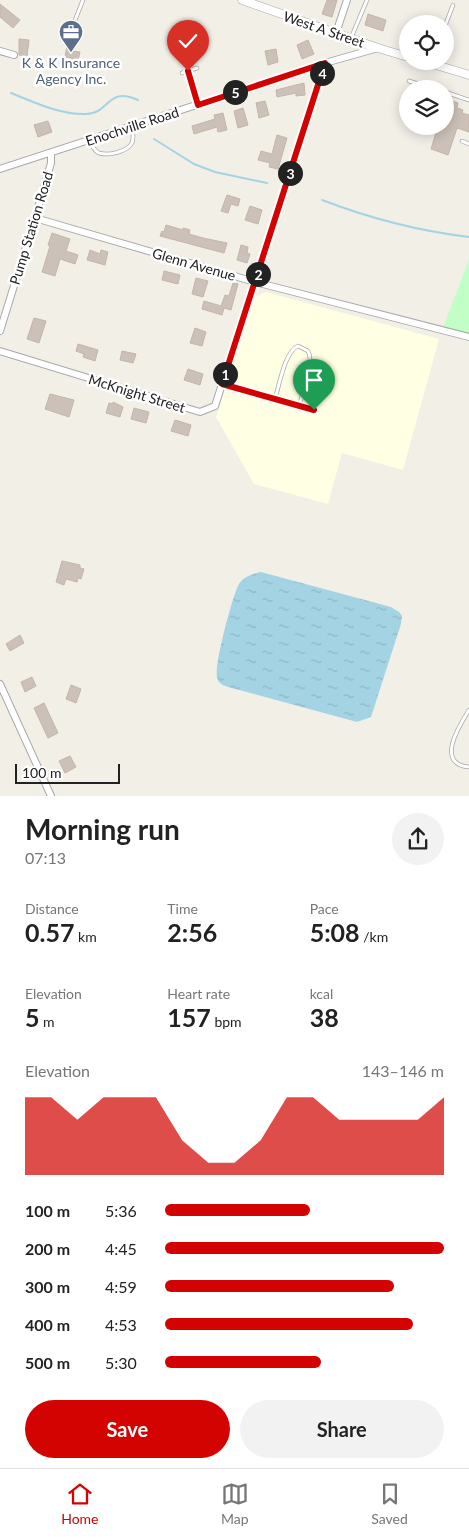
<!DOCTYPE html>
<meta charset="utf-8">
<style>
body{margin:0;font-family:Lato,sans-serif;background:#f2f2f2;color:#222;height:100vh;display:flex;flex-direction:column;font-size:19px;white-space:nowrap}
*{box-sizing:border-box;margin:0}
p{font-size:16px;color:#767676}
.icon{flex:none;width:28px;height:28px;fill:none;stroke:currentColor;stroke-width:2;stroke-linecap:round;stroke-linejoin:round}
.map{position:relative;height:796px;overflow:hidden}
.drawer{display:flex;flex-direction:column;background:#fff;flex:1}
.drawer>*{flex:none}
.buttons{position:absolute;left:399px;top:15px;display:grid;gap:10px}
.buttons a{display:grid;place-items:center;width:55px;height:55px;border-radius:50%;background:#fff;box-shadow:0 2px 12px #0003;font-size:25px}
.scale{position:absolute;left:15px;bottom:12px;width:105px;box-sizing:border-box;padding-left:5px;border:2px solid #212121;border-top:0;font-size:14px;line-height:18px;white-space:nowrap;color:#212121;-webkit-text-stroke:4px #fff;paint-order:stroke}
.pin{position:absolute;display:grid;place-items:center;width:42px;height:42px;color:#fff;margin:-51px -21px;border-radius:50% 50% 50% 0;rotate:-45deg;box-shadow:0 0 5px #0007}
.pin .icon{rotate:45deg}
.km{position:absolute;width:25px;height:25px;margin:-12px;border-radius:50%;background:#222;color:#fff;font-size:14px;line-height:25px;text-align:center}
.round{display:grid;place-items:center;flex:none;width:52px;height:52px;border-radius:26px;background:#f2f2f2}
.summary{display:flex;align-items:center;justify-content:space-between;height:85px;padding:0 25px}
h1{font-size:28px;font-weight:700;line-height:38px}
.stats{display:grid;grid-template-columns:repeat(3,1fr);gap:8px;height:85px;padding:5px 25px}
.stats div{display:grid;align-content:center}
.stats b{font-size:25px;font-weight:700}
.stats small{font-size:14px;font-weight:400}
.stats p{font-size:14px}
.chart{height:140px;padding:10px 25px}
.chart p{display:flex;justify-content:space-between}
.chart svg{width:100%;height:90px;margin-top:5px;fill:#d20300;opacity:.7}
.button{display:flex;gap:10px;margin-top:auto;padding:10px 25px}
.button a{flex:1;height:58px;border-radius:30px;background:#d20300;color:#fff;font-size:20px;font-weight:700;line-height:58px;text-align:center}
.button a+a{background:#f2f2f2;color:#222}
ul{padding:0 25px;list-style:none;font-size:16px}
li{display:grid;grid-template-columns:80px 60px 1fr;align-items:center;height:38px}
li i{height:12px;border-radius:6px;background:#d20300}
.dock{display:flex;justify-content:space-around;align-items:center;height:70px;border-top:1px solid #e0e0e0;background:#fff;font-size:14px;color:#767676}
.dock a{display:grid;justify-items:center;gap:2px}
.dock .on{color:#d20300}
.map>svg:first-child{display:block}
.education{fill:#ffffe3}
.park{fill:#c2ffc7}
.water{fill:url(#water-ripples)}
.lines{fill:none;stroke-linecap:round;stroke-linejoin:round}
.stream{stroke:#a4d4e4;stroke-width:2}
.building{fill:#cbc1b9;stroke:#c6b5a8}
.service-casing{stroke:#a8a8a8;stroke-width:4.5}
.minor-casing{stroke:#a8a8a8;stroke-width:8}
.tertiary-casing{stroke:#a8a8a8;stroke-width:9}
.service{stroke:#fff;stroke-width:3}
.minor{stroke:#fff;stroke-width:6}
.tertiary{stroke:#fff;stroke-width:8}
.route-casing{stroke:#fff;stroke-width:10}
.route{stroke:#d20300;stroke-width:6}
.labels{text-anchor:middle;dominant-baseline:central;stroke-width:5;stroke-linejoin:round;paint-order:stroke}
.street-label{font-size:14px;fill:#212121;stroke:#fff}
.service-label{font-size:14px;fill:#4e5e75;stroke:#fff}
</style>
<div class="map">
<svg width="469" height="796" viewBox="0 0 469 796">
<defs>
<pattern id="water-ripples" width="26" height="14" patternUnits="userSpaceOnUse" patternTransform="scale(1.25)"><rect width="26" height="14" fill="#a4d4e4"/><path d="M2 4q2-2 4 0t4 0M15 11q2-2 4 0t4 0" fill="none" stroke="#8db6c3"/></pattern>
</defs>
<rect width="100%" height="100%" fill="#f2efe7"/>
<!-- education -->
<path class="education" d="M266,292L439,339L403,470L342,453L328,504L254,484L216,417L255,297Z"/>
<!-- park -->
<path class="park" d="M469,259V337L442,330Z"/>
<!-- water -->
<path class="water" d="M261,572L391,607L399,612L402,616L401,624L371,717L357,722L228,687C222,685 218,683 217,677C214,665 232,598 238,586C242,577 252,574 261,572Z"/>
<g class="lines">
<!-- stream -->
<g class="stream">
<path d="M11,93C34,102 60,115 86,114C110,114 106,86 138,100"/>
<path d="M154,139L194,164L215,172L267,183"/>
<path d="M322,200C369,218 419,231 469,237"/>
</g>
</g>
<!-- building -->
<g class="building">
<path d="M327,0H337L332,17L322,14Z"/>
<path d="M0,4L20,20L13,28L0,17Z"/>
<path d="M368,14L386,20L383,31L365,25Z"/>
<path d="M19,39L29,40L27,56L19,55Z"/>
<path d="M308,40L314,54L302,59L297,45Z"/>
<path d="M67,45L73,47L72,51L80,52L78,60L65,57Z"/>
<path d="M276,49L278,62L268,65L265,51Z"/>
<path d="M304,83L305,95L296,96V93L277,97L276,90Z"/>
<path d="M447,99L458,103L457,108L463,110L462,113L469,115V132L457,128L448,155L431,149L438,126H445V105Z"/>
<path d="M265,101L269,115L259,118L256,103Z"/>
<path d="M243,108L248,125L238,128L234,111Z"/>
<path d="M223,113L227,130L218,132L217,127L194,134L192,126L215,119L214,115Z"/>
<path d="M48,121L52,132L38,137L34,125Z"/>
<path d="M277,135L287,138L278,169L269,167L270,163L258,160L261,151L272,154Z"/>
<path d="M227,195L240,199L238,206L231,204L228,213L221,211Z"/>
<path d="M250,206L262,210L258,224L245,220Z"/>
<path d="M166,225L183,230V228L190,230L189,234L203,238L227,243L224,253L160,236L162,231L164,232Z"/>
<path d="M52,233L70,239L66,251L78,255L75,264L60,259L55,276L42,272L50,246L48,245Z"/>
<path d="M241,245L248,247L247,253L250,254L247,263L237,260Z"/>
<path d="M90,250L100,254L101,250L108,252L105,265L87,260Z"/>
<path d="M164,271L180,275L178,284L162,280Z"/>
<path d="M196,278L208,281L203,297L192,294Z"/>
<path d="M233,283L238,284L231,310L224,308L222,315L202,309L204,301L221,306L225,295L229,296Z"/>
<path d="M34,318L46,321L39,343L27,339Z"/>
<path d="M195,328L206,332L202,346L190,343Z"/>
<path d="M78,344L98,350L95,361L83,357L84,354L76,351Z"/>
<path d="M122,351L136,354L133,363L120,360Z"/>
<path d="M188,369L203,374L200,385L184,380Z"/>
<path d="M50,394L74,400L69,417L45,409Z"/>
<path d="M113,402L123,407L120,417L106,413L109,403L113,404Z"/>
<path d="M134,408L149,412L146,423L131,419Z"/>
<path d="M175,420L191,425L188,436L171,431Z"/>
<path d="M62,561L80,565V568L84,569L81,579L78,578L77,582L66,579L64,585L56,582Z"/>
<path d="M20,635L24,643L10,651L6,644Z"/>
<path d="M32,677L36,686L25,692L21,682Z"/>
<path d="M71,685L81,689L76,703L66,699Z"/>
<path d="M44,703L58,733L48,738L34,708Z"/>
<path d="M70,756L76,767L65,773L59,761Z"/>
</g>
<g class="lines">
<defs>
<g id="service">
<path d="M445,26L453,5"/>
<path d="M72,28L83,0"/>
<path d="M351,38L367,0"/>
<path d="M197,68L188,71L198,104"/>
<path d="M182,73L188,71"/>
<path d="M409,81L433,89"/>
<path d="M445,92L469,100"/>
<path d="M89,141C92,145 94,151 99,153C108,156 127,152 132,143C134,138 133,132 132,127"/>
<path d="M462,141L469,144"/>
<path d="M223,384L314,410"/>
<path d="M275,399C279,386 285,351 298,346L308,351C315,364 303,391 299,406"/>
<path d="M469,710C459,726 435,764 469,767"/>
</g>
<g id="minor">
<path d="M336,33L347,0"/>
<path d="M0,51L14,55"/>
<path d="M0,169L325,63L378,48"/>
<path d="M35,218L255,282L469,337"/>
<path d="M0,331L35,218L51,163V153"/>
<path d="M0,351L200,412L215,406L325,63"/>
<path d="M0,684L51,796"/>
</g>
<g id="tertiary">
<path d="M242,0L378,48L408,57"/>
<path d="M423,61L469,75"/>
</g>
</defs>
<!-- service casing -->
<use href="#service" class="service-casing"/>
<!-- minor casing -->
<use href="#minor" class="minor-casing"/>
<!-- tertiary casing -->
<use href="#tertiary" class="tertiary-casing"/>
<!-- service -->
<use href="#service" class="service"/>
<!-- minor -->
<use href="#minor" class="minor"/>
<!-- tertiary -->
<use href="#tertiary" class="tertiary"/>
</g>
<g class="lines">
<defs>
<path id="route" d="M188,71L198,105L325,63L222,384L314,410"/>
</defs>
<!-- route casing -->
<use href="#route" class="route-casing"/>
<!-- route -->
<use href="#route" class="route"/>
</g>
<!-- icons -->
<defs>
<symbol id="office-pin" viewBox="-11 -11 22 30"><path d="M0 17L-7.5 6A9.5 9.5 0 1 1 7.5 6Z" fill="#5c6f8a" stroke="#fff"/><path d="M-6-3h4V-5.5h4V-3h4V5H-6ZM-1-4.5V-3h2v-1.5ZM-6 0V1H6V0Z" fill="#fff"/></symbol>
</defs>
<g fill-rule="evenodd">
<use href="#office-pin" x="57" y="18" width="28" height="38"/>
</g>
<g class="labels">
<!-- street labels -->
<g class="street-label">
<text transform="translate(324 29) rotate(19)">West A Street</text>
<text transform="translate(132 126) rotate(-18)">Enochville Road</text>
<text transform="translate(31 228) rotate(-73)">Pump Station Road</text>
<text transform="translate(194 264) rotate(16)">Glenn Avenue</text>
<text transform="translate(137 393) rotate(17)">McKnight Street</text>
</g>
<!-- service labels -->
<g class="service-label">
<text x="71" y="62">K &amp; K Insurance<tspan x="71" dy="16">Agency Inc.</tspan></text>
</g>
</g>
</svg>
<div class="buttons">
<a><svg class="icon" aria-label="locate" viewBox="0 0 24 24"><circle cx="12" cy="12" r="6"/><path d="M12 2v4M12 18v4M2 12h4M18 12h4"/></svg></a>
<a><svg class="icon" aria-label="layers" viewBox="0 0 24 24"><path d="M12 4l9 5-9 5-9-5zM3 14l9 5 9-5"/></svg></a>
</div>
<div class="scale">100 m</div>
<div class="pin" style="left:314px;top:410px;background:#1e9e55"><svg class="icon" aria-label="arrive" viewBox="0 0 24 24"><path d="M6 21V4h12l-3 4 3 4H6"/></svg></div>
<div class="pin" style="left:188px;top:71px;background:#d93025"><svg class="icon" aria-label="check" viewBox="0 0 24 24"><path d="M5 12l5 5 9-10"/></svg></div>
<b class="km" style="left:225px;top:374px">1</b>
<b class="km" style="left:258px;top:274px">2</b>
<b class="km" style="left:290px;top:173px">3</b>
<b class="km" style="left:322px;top:73px">4</b>
<b class="km" style="left:235px;top:92px">5</b>
</div>
<section class="drawer">
<div class="summary"><div><h1>Morning run</h1><p>07:13</p></div><a class="round"><svg class="icon" aria-label="share" viewBox="0 0 24 24"><path d="M12 15V3M7 8l5-5 5 5M5 13v7h14v-7"/></svg></a></div>
<div class="stats">
<div><p>Distance</p><b>0.57<small> km</small></b></div>
<div><p>Time</p><b>2:56</b></div>
<div><p>Pace</p><b>5:08<small> /km</small></b></div>
</div>
<div class="stats">
<div><p>Elevation</p><b>5<small> m</small></b></div>
<div><p>Heart rate</p><b>157<small> bpm</small></b></div>
<div><p>kcal</p><b>38</b></div>
</div>
<div class="chart"><p><span>Elevation</span>143–146 m</p>
<svg viewBox="0 0 160 44" preserveAspectRatio="none"><path d="M0 44V6L10 6L20 17L30 6L40 6L50 6L60 27L70 38L80 38L90 27L100 6L110 6L120 17L130 17L140 17L150 17L160 6V44z"/></svg>
</div>
<ul>
<li><b>100 m</b>5:36<i style="width:52%"></i></li>
<li><b>200 m</b>4:45<i style="width:100%"></i></li>
<li><b>300 m</b>4:59<i style="width:82%"></i></li>
<li><b>400 m</b>4:53<i style="width:89%"></i></li>
<li><b>500 m</b>5:30<i style="width:56%"></i></li>
</ul>
<div class="button"><a>Save</a><a>Share</a></div>
</section>
<nav class="dock">
<a class="on"><svg class="icon" aria-label="home" viewBox="0 0 24 24"><path d="M3 11l9-7 9 7M6 9v11h12V9"/></svg>Home</a>
<a><svg class="icon" aria-label="map" viewBox="0 0 24 24"><path d="M3 6l6-2 6 2 6-2v14l-6 2-6-2-6 2zM9 4v14M15 6v14"/></svg>Map</a>
<a><svg class="icon" aria-label="saved" viewBox="0 0 24 24"><path d="M7 4h10v16l-5-4-5 4z"/></svg>Saved</a>
</nav>
